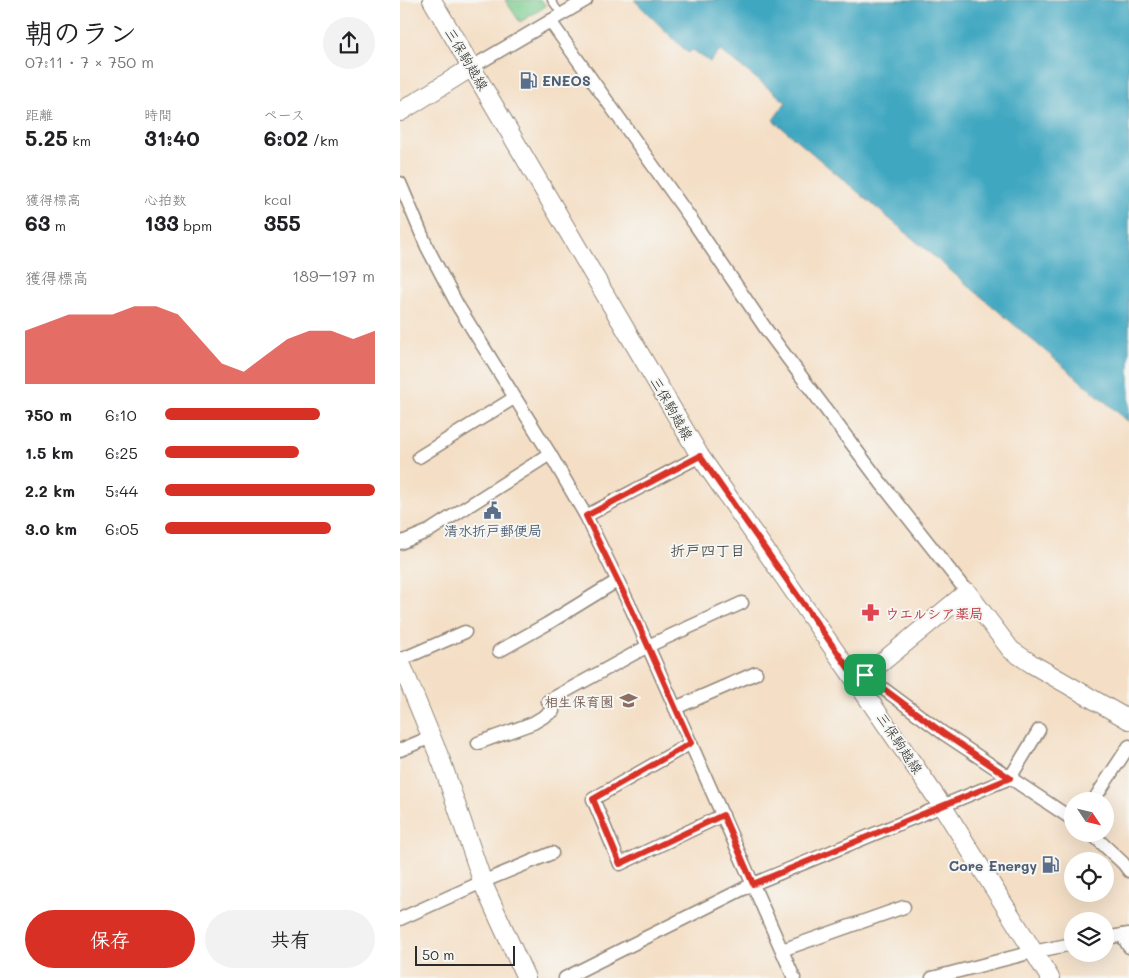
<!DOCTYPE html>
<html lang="ja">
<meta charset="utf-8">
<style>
body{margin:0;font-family:Mali,"Klee One",sans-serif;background:#f2f2f2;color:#202124;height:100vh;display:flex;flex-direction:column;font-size:19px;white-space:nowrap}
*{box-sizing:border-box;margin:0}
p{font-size:16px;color:#757577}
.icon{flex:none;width:28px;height:28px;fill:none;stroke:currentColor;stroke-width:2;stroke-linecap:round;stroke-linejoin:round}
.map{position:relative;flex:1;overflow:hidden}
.sheet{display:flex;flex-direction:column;background:#fff;width:400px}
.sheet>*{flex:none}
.needle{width:32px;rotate:125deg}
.fabs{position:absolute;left:664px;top:792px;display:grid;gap:10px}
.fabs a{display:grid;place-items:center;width:50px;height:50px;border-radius:50%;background:#fff;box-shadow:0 5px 20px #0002;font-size:25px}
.scale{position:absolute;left:15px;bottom:12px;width:100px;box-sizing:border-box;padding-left:5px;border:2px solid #2b2b2b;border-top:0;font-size:14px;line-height:18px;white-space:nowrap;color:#2b2b2b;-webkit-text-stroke:4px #f6f6f2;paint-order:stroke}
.pin{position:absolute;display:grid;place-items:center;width:42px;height:42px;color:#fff;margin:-21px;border-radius:10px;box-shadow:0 2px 8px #0006}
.round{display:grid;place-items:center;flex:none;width:52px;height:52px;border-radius:26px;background:#f2f2f2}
.summary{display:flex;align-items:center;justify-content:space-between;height:85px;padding:0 25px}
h1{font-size:28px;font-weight:700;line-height:38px}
.stats{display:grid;grid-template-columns:repeat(3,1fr);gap:8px;height:85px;padding:5px 25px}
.stats div{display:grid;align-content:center}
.stats b{font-size:21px;font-weight:700}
.stats small{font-size:14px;font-weight:400}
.stats p{font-size:14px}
.chart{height:140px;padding:10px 25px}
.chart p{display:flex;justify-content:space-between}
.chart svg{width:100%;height:90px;margin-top:5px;fill:#d93025;opacity:.7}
.primary-button{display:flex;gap:10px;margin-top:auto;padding:10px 25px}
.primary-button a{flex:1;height:58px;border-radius:30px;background:#d93025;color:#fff;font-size:20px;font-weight:700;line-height:58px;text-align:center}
.primary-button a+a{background:#f2f2f2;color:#202124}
ul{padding:0 25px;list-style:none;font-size:16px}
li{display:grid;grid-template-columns:80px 60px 1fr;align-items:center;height:38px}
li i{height:12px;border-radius:6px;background:#d93025}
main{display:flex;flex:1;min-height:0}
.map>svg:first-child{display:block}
.green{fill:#77cb8d;stroke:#517b5c}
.water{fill:#41a7c1;stroke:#366976}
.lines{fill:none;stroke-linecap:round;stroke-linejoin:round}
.lane-casing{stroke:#908578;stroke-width:9}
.street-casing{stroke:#908578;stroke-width:15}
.secondary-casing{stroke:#908578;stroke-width:20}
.lane{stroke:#fff;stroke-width:6}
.street{stroke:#fff;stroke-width:12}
.secondary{stroke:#fff;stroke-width:18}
.route-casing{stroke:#fff;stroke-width:10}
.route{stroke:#d93025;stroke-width:6}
.labels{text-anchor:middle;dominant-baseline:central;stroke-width:4;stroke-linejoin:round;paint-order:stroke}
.street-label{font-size:14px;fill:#2b2b2b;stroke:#f6f6f2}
.service-label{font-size:14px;font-weight:bold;fill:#4e5e75;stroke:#f6f6f2;text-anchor:start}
.health-label{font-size:14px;font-weight:bold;fill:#be3a42;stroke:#f6f6f2;text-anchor:start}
.education-label{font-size:14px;font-weight:bold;fill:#785e54;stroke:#f6f6f2;text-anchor:end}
.neighbourhood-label{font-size:15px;fill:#2b2b2b;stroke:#f6f6f2}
</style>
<main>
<section class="sheet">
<div class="summary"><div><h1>朝のラン</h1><p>07:11 · 7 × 750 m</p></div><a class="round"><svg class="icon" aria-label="share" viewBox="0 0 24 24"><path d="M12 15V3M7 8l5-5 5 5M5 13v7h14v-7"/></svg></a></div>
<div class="stats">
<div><p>距離</p><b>5.25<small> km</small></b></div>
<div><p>時間</p><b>31:40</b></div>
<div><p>ペース</p><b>6:02<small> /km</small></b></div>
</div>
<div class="stats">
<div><p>獲得標高</p><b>63<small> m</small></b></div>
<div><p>心拍数</p><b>133<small> bpm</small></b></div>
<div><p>kcal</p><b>355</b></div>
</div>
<div class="chart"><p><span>獲得標高</span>189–197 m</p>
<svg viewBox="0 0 160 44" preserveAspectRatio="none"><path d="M0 44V18L10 14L20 10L30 10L40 10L50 6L60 6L70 10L80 22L90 34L100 38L110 30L120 22L130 18L140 18L150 22L160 18V44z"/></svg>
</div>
<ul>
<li><b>750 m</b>6:10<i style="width:74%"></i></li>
<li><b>1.5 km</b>6:25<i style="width:64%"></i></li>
<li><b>2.2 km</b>5:44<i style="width:100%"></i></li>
<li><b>3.0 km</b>6:05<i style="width:79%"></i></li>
</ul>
<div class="primary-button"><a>保存</a><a>共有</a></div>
</section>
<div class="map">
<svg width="729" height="978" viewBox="0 0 729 978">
<rect width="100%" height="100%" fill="#f6f6f2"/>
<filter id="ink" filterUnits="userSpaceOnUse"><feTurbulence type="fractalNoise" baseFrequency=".02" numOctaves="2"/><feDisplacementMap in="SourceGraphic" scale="10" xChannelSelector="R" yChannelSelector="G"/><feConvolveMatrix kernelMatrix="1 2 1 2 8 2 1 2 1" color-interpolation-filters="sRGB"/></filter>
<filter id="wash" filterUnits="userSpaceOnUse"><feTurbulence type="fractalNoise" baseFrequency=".0096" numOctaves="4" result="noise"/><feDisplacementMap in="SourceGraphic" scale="20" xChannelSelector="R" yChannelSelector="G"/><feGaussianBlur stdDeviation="1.12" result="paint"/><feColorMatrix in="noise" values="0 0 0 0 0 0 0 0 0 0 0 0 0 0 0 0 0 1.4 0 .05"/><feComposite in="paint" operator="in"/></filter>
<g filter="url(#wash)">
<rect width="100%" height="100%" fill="#f4dfc6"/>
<!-- green -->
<path class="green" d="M105,0H141L146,6L120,22Z"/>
<!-- water -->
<path class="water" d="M234,0H729V422L373,120L386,102L320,50L310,62L293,50L288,53Z"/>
</g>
<g filter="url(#ink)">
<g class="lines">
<defs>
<path id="lane" d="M151,0L161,14"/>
<g id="street">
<path d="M150,21L296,226L368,332L481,483L567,592"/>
<path d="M72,67L186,0"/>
<path d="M0,183L27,247L58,306L150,454L186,516L232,610L394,978"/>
<path d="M19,457L114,398"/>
<path d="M186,516L300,456"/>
<path d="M0,543L29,531L150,454"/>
<path d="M99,651L147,624L217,581"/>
<path d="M0,660L65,632"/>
<path d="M465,675L543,733L672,819"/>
<path d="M275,708L356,673"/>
<path d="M78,743L133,723L153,711L148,701L248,646L342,603"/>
<path d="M291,743L193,799L220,864L323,815"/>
<path d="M0,750L31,737"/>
<path d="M697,795L729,746"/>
<path d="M692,834L723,863L729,871"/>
<path d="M0,919L82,882L152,853"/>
<path d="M722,935L729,947"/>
<path d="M705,938L729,934"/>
<path d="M382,950L504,907"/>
<path d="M165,978L353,884L610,778L639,730"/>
<path d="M532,978L633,952L672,944"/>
</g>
<g id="secondary">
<path d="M32,0L300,456L543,807L650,978"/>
<path d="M0,112L72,67"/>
<path d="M0,661L42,763L84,886L126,978"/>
<path d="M458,682L567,592L611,650L632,664L729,720"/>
</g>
</defs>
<!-- lane casing -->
<use href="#lane" class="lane-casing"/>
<!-- street casing -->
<use href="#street" class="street-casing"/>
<!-- secondary casing -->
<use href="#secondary" class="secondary-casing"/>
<!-- lane -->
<use href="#lane" class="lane"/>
<!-- street -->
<use href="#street" class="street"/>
<!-- secondary -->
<use href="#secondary" class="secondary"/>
</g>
</g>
<g class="lines" filter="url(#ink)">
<defs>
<path id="route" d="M300,456L458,682L465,675L543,733L610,778L353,884L323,815L220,864L193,799L291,743L232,610L186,516Z"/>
</defs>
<!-- route casing -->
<use href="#route" class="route-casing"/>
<!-- route -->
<use href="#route" class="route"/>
</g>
<!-- icons -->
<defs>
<symbol id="fuel-bare" viewBox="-9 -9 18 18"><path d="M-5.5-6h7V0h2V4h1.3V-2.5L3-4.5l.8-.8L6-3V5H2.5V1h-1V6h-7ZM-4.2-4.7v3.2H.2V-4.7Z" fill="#5c6f8a" stroke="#f6f6f2" stroke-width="2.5" paint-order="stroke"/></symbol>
<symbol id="civic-bare" viewBox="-9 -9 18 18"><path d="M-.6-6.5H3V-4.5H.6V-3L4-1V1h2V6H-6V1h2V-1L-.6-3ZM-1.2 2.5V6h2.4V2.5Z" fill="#5c6f8a" stroke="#f6f6f2" stroke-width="2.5" paint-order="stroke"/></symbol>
<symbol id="pharmacy-bare" viewBox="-9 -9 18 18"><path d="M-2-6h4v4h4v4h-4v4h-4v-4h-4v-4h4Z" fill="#e0444e" stroke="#f6f6f2" stroke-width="2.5" paint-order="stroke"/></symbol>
<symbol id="school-bare" viewBox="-9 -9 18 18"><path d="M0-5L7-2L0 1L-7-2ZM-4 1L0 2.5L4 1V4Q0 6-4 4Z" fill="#8d6e63" stroke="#f6f6f2" stroke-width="2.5" paint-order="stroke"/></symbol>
</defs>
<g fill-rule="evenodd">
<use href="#fuel-bare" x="116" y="68" width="25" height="25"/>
<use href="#civic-bare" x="80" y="498" width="25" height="25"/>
<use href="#pharmacy-bare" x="458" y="600" width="25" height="25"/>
<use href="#school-bare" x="216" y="688" width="25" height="25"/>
<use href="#fuel-bare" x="638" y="852" width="25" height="25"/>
</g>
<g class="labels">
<!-- street labels -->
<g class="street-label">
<text transform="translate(67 59) rotate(59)">三保駒越線</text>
<text transform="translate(272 408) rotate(60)">三保駒越線</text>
<text transform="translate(500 743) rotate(56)">三保駒越線</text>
</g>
<!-- service labels -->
<g class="service-label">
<text x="142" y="80">ENEOS</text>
<text x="93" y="530" text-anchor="middle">清水折戸郵便局</text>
<text x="637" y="865" text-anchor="end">Core Energy</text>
</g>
<!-- health labels -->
<g class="health-label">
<text x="485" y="613">ウエルシア薬局</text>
</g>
<!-- education labels -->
<g class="education-label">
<text x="214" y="701">相生保育園</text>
</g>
<!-- neighbourhood labels -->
<g class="neighbourhood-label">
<text x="308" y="550">折戸四丁目</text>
</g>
</g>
</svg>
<div class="fabs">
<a><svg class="needle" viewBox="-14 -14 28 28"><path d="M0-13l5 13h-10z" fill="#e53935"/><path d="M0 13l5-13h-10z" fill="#757577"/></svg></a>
<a><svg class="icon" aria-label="locate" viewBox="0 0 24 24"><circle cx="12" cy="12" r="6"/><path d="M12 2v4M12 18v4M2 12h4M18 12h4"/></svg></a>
<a><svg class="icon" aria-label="layers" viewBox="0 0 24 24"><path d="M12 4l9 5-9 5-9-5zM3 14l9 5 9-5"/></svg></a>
</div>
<div class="scale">50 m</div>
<div class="pin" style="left:465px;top:675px;background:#1e9e55"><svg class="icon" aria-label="arrive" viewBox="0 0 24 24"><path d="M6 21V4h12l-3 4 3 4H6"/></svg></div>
</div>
</main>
